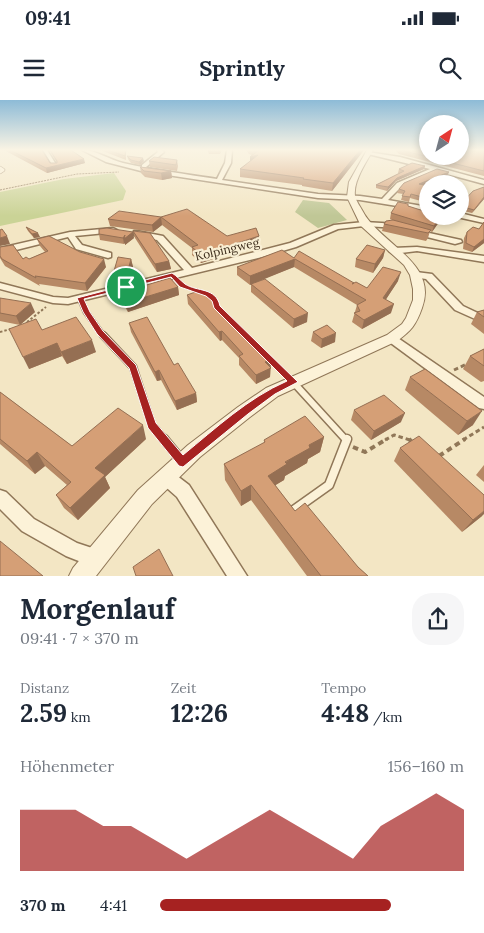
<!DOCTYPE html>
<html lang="de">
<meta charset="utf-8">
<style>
body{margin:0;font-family:Lora,serif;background:#f6f6f7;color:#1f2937;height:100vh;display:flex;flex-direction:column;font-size:19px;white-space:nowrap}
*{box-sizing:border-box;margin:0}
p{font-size:16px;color:#747a83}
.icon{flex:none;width:28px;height:28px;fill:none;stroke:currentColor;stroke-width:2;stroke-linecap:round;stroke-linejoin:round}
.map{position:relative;height:476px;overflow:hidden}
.drawer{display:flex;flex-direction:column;background:#fff;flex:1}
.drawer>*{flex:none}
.needle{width:32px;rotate:36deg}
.controls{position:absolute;left:419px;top:15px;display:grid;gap:10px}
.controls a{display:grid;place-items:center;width:50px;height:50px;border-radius:50%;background:#fff;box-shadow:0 2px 8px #0003;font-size:25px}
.pin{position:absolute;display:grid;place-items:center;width:42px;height:42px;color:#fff;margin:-21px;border:2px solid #fff;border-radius:50%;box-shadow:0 1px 5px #0007}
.round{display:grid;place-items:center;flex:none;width:52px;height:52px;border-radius:20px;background:#f6f6f7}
.headline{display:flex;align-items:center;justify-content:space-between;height:85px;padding:0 20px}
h1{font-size:28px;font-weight:700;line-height:38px}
.stats{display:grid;grid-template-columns:repeat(3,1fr);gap:8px;height:85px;padding:5px 20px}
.stats div{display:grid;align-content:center}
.stats b{font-size:25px;font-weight:700}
.stats small{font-size:14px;font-weight:400}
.stats p{font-size:14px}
.chart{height:140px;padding:10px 20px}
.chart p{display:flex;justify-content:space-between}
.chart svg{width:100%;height:90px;margin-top:5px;fill:#a62221;opacity:.7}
ul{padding:0 20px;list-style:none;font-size:16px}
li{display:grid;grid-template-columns:80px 60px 1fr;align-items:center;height:38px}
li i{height:12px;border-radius:6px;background:#a62221}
.status{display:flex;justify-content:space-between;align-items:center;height:35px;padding:0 25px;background:#fff;direction:ltr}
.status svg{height:14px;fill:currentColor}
header{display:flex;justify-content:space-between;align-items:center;height:65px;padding:0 20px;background:#fff;font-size:22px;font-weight:700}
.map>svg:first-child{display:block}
.green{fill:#cad396}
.cemetery{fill:#c0c796}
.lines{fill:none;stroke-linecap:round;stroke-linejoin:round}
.service-far3-casing{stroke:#907758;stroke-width:4.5}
.service-far2-casing{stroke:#907758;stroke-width:7}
.service-far1-casing{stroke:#907758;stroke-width:9}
.service-casing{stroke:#907758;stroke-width:11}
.minor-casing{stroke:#907758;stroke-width:3}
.tertiary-casing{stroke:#907758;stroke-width:2}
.path-far3{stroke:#907758;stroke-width:1;stroke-dasharray:2 1;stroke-linecap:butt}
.path-far2{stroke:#907758;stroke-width:2;stroke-dasharray:2.5 2;stroke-linecap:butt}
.path-far1{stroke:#907758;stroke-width:3;stroke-dasharray:4.5 3;stroke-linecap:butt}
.path{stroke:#907758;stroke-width:4;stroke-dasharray:5.5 4;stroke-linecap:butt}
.service-far3{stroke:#fcf2d8;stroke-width:3}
.service-far2{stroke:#fcf2d8;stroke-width:5}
.service-far1{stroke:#fcf2d8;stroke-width:6}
.service{stroke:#fcf2d8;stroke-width:8}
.minor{fill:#fcf2d8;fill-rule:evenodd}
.tertiary{fill:#fcf2d8;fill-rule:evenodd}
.wall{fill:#b78965}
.shaded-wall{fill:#956f53}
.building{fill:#d59f76;stroke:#956f53}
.route{fill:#a62221;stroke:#fff;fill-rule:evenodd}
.labels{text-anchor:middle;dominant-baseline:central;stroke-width:4.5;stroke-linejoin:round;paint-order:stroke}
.far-street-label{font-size:12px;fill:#3e2e1d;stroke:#f9efd4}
</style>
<div class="status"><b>09:41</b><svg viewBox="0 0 49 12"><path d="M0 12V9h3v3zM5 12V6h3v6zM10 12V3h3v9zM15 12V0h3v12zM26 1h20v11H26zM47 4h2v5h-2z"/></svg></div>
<header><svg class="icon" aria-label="menu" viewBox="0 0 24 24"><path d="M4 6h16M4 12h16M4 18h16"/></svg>Sprintly<svg class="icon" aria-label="search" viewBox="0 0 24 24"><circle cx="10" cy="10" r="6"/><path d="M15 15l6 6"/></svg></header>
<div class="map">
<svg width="484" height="476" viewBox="0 0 484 476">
<rect width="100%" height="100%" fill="#f3e6c4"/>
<!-- green -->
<path class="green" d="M114,73L126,91L123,100L0,126V92L64,79Z"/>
<!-- cemetery -->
<path class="cemetery" d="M303,100L329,103L347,120L318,128L295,112Z"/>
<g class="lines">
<defs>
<path id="service-far3" d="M0,68L3,70L0,72"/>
<path id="service-far2" d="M80,198L86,212L104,237"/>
<g id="service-far1">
<path d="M103,235L133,267L152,325L165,340"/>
<path d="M294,283L346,340"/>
</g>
<g id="service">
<path d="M164,339L182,361"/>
<path d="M291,412L329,385L347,339"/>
</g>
<g id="minor">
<path d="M43,50H47L57,66H53Z"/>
<path d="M82,50C96,50 110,60 123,63C154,70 185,74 217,79L225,63L227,50H232L231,63L222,80L318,94L360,96L382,99L397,83L430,69L368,54V52L400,57L484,80V84L436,71L402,86L388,100L428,107V111L360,100L318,98L141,71L106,62Z"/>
<path d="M157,50H162L164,52L146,67H142V65L158,52Z"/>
<path d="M460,113L484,119V123L457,117L460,116Z"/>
<path d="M364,122L399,124L403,126L399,128L364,126L338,129L296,147L262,157L68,204L53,203L0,189V183L53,197L68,198L184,170L157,140L134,135V131H137L163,136L192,168L290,143L334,125Z"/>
<path d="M113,128L117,130L116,132L75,136L82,145L111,153V157L108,158L76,149L68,137L0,154V148L70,132Z"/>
<path d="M411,129L461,140L462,142L455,144L411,133Z"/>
<path d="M417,147L484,156V162L417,151L393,154L389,151L393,148Z"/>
<path d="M416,172L432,174L463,206L484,216V223L455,210L426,179L413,177V173Z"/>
<path d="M392,234L484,297V309L479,308L388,241L386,238Z"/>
<path d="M166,370L172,372L189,385L247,476H227L177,397L160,382L158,377L160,372Z"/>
<path d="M0,390L6,392L34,419L77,443L101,451L103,458L101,465L94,467L66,456L22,431L0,409Z"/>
</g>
<path id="tertiary" d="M367,50H373C366,63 353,81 355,96C356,101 360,106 362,110C379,144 439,162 422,208C416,225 411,231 397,241L278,296L250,317L200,357L152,404L96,476H69L73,468L138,390L188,345L238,307L266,288L387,235L402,224L406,218L413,200V189L410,175L404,165L361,126L347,97L349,82Z"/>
</defs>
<!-- service-far3 casing -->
<use href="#service-far3" class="service-far3-casing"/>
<!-- service-far2 casing -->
<use href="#service-far2" class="service-far2-casing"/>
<!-- service-far1 casing -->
<use href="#service-far1" class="service-far1-casing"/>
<!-- service casing -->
<use href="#service" class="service-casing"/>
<!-- minor casing -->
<use href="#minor" class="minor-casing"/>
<!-- tertiary casing -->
<use href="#tertiary" class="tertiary-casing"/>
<!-- path-far3 -->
<path class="path-far3" d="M0,90L77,74L119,72"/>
<!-- path-far2 -->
<g class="path-far2">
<path d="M180,184C194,190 210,191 217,207"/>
<path d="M27,222L46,207"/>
<path d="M0,232L11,229"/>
</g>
<!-- path-far1 -->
<g class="path-far1">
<path d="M269,258L285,273"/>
<path d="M454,270L467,264"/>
<path d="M385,340L394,335L410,340"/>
<path d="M463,340L484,327"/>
</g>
<!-- path -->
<g class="path">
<path d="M409,339L413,343"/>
<path d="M353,347L365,352L387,339"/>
<path d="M439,356L465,339"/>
</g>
<!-- service-far3 -->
<use href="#service-far3" class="service-far3"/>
<!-- service-far2 -->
<use href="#service-far2" class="service-far2"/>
<!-- service-far1 -->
<use href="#service-far1" class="service-far1"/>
<!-- service -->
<use href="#service" class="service"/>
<!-- minor -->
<use href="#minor" class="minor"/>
<!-- tertiary -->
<use href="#tertiary" class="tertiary"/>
</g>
<!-- wall -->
<g class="wall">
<path d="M4,50H42L50,63H57L49,50H71L85,63L47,73Z"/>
<path d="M100,50H126V60Z"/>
<path d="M222,50L220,54H209L208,51Z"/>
<path d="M246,50H364L332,91L302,86V85L240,77V69L250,62V57L252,55L249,54Z"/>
<path d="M395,50H484V76L399,54Z"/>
<path d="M127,56L144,61L140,65L131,63L128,59Z"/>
<path d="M177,60L178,66L177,71L150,67L149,61Z"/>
<path d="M425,66L424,69L396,81L387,91L376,88V85L399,73H398L399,69Z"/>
<path d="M140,67L171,71L172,78L162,80L145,77L141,73Z"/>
<path d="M449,72L447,76L425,85L427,90L421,101L410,98L409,102L401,100L403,94L397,93L399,89Z"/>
<path d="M484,87V99L472,113L460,110V105Z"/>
<path d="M408,106L427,114L441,116L439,122L432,132L430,131L428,138L426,141L382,131L384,124L394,121L390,119L391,113Z"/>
<path d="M161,117L227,136L259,144L201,163L192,155V148L162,125L153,132L110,126L108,119Z"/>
<path d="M484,122V143L472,152L463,149L464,138L467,132L479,129Z"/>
<path d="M26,127L40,137L34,138L28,131Z"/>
<path d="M133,131L169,161L171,169L157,172L135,138Z"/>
<path d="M99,134L134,138L125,145V143L124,144L100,140Z"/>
<path d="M37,139L106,167L87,191L39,184L40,186L5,166L0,158V147L23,159H29L45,152L40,146Z"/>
<path d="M385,150L383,158L373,173L355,167L356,159Z"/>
<path d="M294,158L367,188L398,181L386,199L391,213L362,229L352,222L357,205L294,167L258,181L307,222L293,228L251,192V184L250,185L237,175V167Z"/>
<path d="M131,159L133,167L130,178L116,179L114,171Z"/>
<path d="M178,187L179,195L128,212L122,202L120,193Z"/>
<path d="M187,195L271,259L270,277L256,284L239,265V258L222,240L220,241L188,204Z"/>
<path d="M0,198L35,212L20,225L0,221Z"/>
<path d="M484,210V234L471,224L477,212Z"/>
<path d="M129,223L174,265L196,293L197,302L177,310L161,280L157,281L131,232Z"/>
<path d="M42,230L96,252L67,264L62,256L29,269Z"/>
<path d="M313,232L335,242L321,248L311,241Z"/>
<path d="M484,249V281L481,282L463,269L470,256Z"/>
<path d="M410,277L473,325L458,335L405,290Z"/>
<path d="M0,292L72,346L146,339L105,377L110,388L78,420L64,408L56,395L67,385L45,366L35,374L0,344Z"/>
<path d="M354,310L401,322L371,340L351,320Z"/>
<path d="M324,337L320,352L308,359L307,363L285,376L284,380L275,385L295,411L368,476H307L251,400L241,406L225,380L224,364L264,343V340Z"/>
<path d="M400,348L482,416L462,432L394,361Z"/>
<path d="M484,365V382L476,375Z"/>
</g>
<!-- shaded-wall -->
<g class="shaded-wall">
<path d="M360,50H364L332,91L333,83Z"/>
<path d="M258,55L250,63V57Z"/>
<path d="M143,58L144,61L140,65L139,62Z"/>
<path d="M84,59L85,63L47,73L46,68Z"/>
<path d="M425,66L424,69L396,81L387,91L388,87L397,78Z"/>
<path d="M171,71L172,78L162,80L161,73Z"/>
<path d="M449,72L447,76L418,88L419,84Z"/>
<path d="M428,87L427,90L421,101L422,97Z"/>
<path d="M484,97V99L472,113L474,110Z"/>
<path d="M441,116L439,122L432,132L434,126Z"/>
<path d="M161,117L162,125L153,132L152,125Z"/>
<path d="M133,132L134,138L125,145V143L124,144L123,138L125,135Z"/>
<path d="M38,133L40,137L34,138L32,134Z"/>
<path d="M7,136L10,144L0,146V138Z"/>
<path d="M259,136V144L201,163V155Z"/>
<path d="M484,139V143L472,152L474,147Z"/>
<path d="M385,150L383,158L373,173L375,164Z"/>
<path d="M104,159L106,167L87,191L85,183Z"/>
<path d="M131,159L133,167L130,178L128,170Z"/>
<path d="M295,159L294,167L250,185V176Z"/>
<path d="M169,161L171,169L157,172L155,164Z"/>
<path d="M401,172L398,181L381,207L383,198Z"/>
<path d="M178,187L179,195L128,212L126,203Z"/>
<path d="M31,203L35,212L20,225L16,216Z"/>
<path d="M394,204L391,213L362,229L364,220Z"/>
<path d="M308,213L307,222L293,228L294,219Z"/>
<path d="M222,231V240L220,241L219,232Z"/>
<path d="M336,233L335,242L321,248L322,239Z"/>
<path d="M92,240L96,252L67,264L61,252Z"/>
<path d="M57,243L62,256L29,269L23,257Z"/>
<path d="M271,259L270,277L256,284V275L265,262Z"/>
<path d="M159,270L161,280L157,281L155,272Z"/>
<path d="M196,293L197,302L177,310L175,301Z"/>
<path d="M482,311L473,325L458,335L467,321Z"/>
<path d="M405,313L401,322L371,340L374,331Z"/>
<path d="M143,325L146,339L105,377L110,388L78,420L70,408L95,368Z"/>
<path d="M324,337L320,352L308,359L307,363L285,376L284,380L266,391L268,376L309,345Z"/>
<path d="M37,352L45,366L35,374L27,361Z"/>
<path d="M251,385V400L241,406V391Z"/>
<path d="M484,411V414L482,416L462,432L473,420Z"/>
</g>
<!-- building -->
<g class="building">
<path d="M10,50H42L50,63H57V61L50,50H71L84,59L46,68Z"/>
<path d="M108,50H126L125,56Z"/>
<path d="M209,50H220V51H208Z"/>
<path d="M259,50H360L333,83L303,79L304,78L240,69L258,55L250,57Z"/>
<path d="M401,50H428V56H460V50H484V71Z"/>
<path d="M127,56L143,58L139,62L131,60Z"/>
<path d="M154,57L177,60L176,65L149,61Z"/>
<path d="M412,63L425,66L397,78L388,87L376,85L404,71L399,69Z"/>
<path d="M140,67L171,71L161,73L144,71Z"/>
<path d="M437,69L449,72L419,84L428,86V87L422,97L411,94L410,97L402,96L405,91L399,89L404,83Z"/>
<path d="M484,87V97L474,110L460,106V105L473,91Z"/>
<path d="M398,102L408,104V106L427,112V114H428V116H441L434,126L391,113Z"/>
<path d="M187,109L227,136L256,128L259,136L201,155L192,147L198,145L161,117L152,125L108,119L119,111L161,117Z"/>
<path d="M393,120L431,130L428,133L384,124L386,121Z"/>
<path d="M484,122V139L474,147L466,143L467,132L473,127L479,129Z"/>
<path d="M26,127L38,133L32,134Z"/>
<path d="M107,128L133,132L124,139L125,135L123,138L99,134V129Z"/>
<path d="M2,129L7,136L0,138V130Z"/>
<path d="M133,131L150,133L169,161L155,164Z"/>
<path d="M49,136L80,152L104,159L85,183L35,176L36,178L2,159L0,156V147L13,145L23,159L26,157L29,159L48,151L37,139Z"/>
<path d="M367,145L385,150L375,164L356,159Z"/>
<path d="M282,150L294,158L299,151L354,183L352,184L356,182L367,188L383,167L401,172L383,198L394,204L364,220L354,213L360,211L357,205L366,200L295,159L250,176L237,167Z"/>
<path d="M118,157L131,159L128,170L114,171Z"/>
<path d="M170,178L178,187L126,203L120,193Z"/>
<path d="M265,179L308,213L294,219L251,184Z"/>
<path d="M201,190L271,259L265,262L271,268L256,275L239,256L243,254L222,231L219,232L187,195Z"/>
<path d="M0,198L31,203L16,216L0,213Z"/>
<path d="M484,210V217L477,212Z"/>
<path d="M76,217L92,240L61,252L57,243L23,257L9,229L36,219L42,230Z"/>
<path d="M147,217L174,265L178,263L196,293L175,301L159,270L155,272L129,223Z"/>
<path d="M327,225L336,233L322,239L313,232Z"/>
<path d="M484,249V266L470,256Z"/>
<path d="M425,269L482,311L467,321L410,277Z"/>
<path d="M0,292L72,346L118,308L143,325L95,368L105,375L70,408L56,395L71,382L37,352L27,361L0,339Z"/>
<path d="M384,295L405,313L374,331L354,310Z"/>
<path d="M305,316L324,337L309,345L310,348L285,362L287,364L268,376L295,411L305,403L358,467L368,476H321L251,385L241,391L224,364L265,342L264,340Z"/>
<path d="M419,336L484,395V411L473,420L400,348Z"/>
<path d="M0,441L43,476H0Z"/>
<path d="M159,449L173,476H136L133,467Z"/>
</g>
<!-- sky -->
<linearGradient id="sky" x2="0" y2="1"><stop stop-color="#8dbbd7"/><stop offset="0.43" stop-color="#faf4e4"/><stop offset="1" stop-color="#faf4e4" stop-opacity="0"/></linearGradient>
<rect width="484" height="116" fill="url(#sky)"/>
<!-- route -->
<path class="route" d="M172,173C177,176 180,180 185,184C197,192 216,187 220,206L298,282L275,294L248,314L183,367L179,366L148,328L129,268L97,234L83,212L77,198ZM171,177L180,187L206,196L212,201L214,208L287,281C248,298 216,328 183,355L156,323L136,265L103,231L90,212L84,199Z"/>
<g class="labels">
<!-- far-street labels -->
<g class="far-street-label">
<text transform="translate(227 149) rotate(-13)">Kolpingweg</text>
</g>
</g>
</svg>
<div class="controls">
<a><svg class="needle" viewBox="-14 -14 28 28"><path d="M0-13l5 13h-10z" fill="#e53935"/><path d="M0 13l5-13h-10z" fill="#747a83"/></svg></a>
<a><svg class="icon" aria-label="layers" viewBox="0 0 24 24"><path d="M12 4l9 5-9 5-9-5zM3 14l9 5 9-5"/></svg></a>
</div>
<div class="pin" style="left:126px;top:187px;background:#1e9e55"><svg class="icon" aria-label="arrive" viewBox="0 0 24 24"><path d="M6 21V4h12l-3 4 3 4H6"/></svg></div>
</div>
<section class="drawer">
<div class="headline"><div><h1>Morgenlauf</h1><p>09:41 · 7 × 370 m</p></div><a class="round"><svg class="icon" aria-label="share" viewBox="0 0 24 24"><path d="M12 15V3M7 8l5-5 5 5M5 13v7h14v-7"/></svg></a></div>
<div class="stats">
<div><p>Distanz</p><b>2.59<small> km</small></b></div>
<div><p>Zeit</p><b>12:26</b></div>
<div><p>Tempo</p><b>4:48<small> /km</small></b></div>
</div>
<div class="chart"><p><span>Höhenmeter</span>156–160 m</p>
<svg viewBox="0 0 160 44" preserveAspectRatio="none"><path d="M0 44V14L10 14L20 14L30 22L40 22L50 30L60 38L70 30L80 22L90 14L100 22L110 30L120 38L130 22L140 14L150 6L160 14V44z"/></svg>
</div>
<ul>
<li><b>370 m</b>4:41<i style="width:76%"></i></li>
</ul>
</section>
